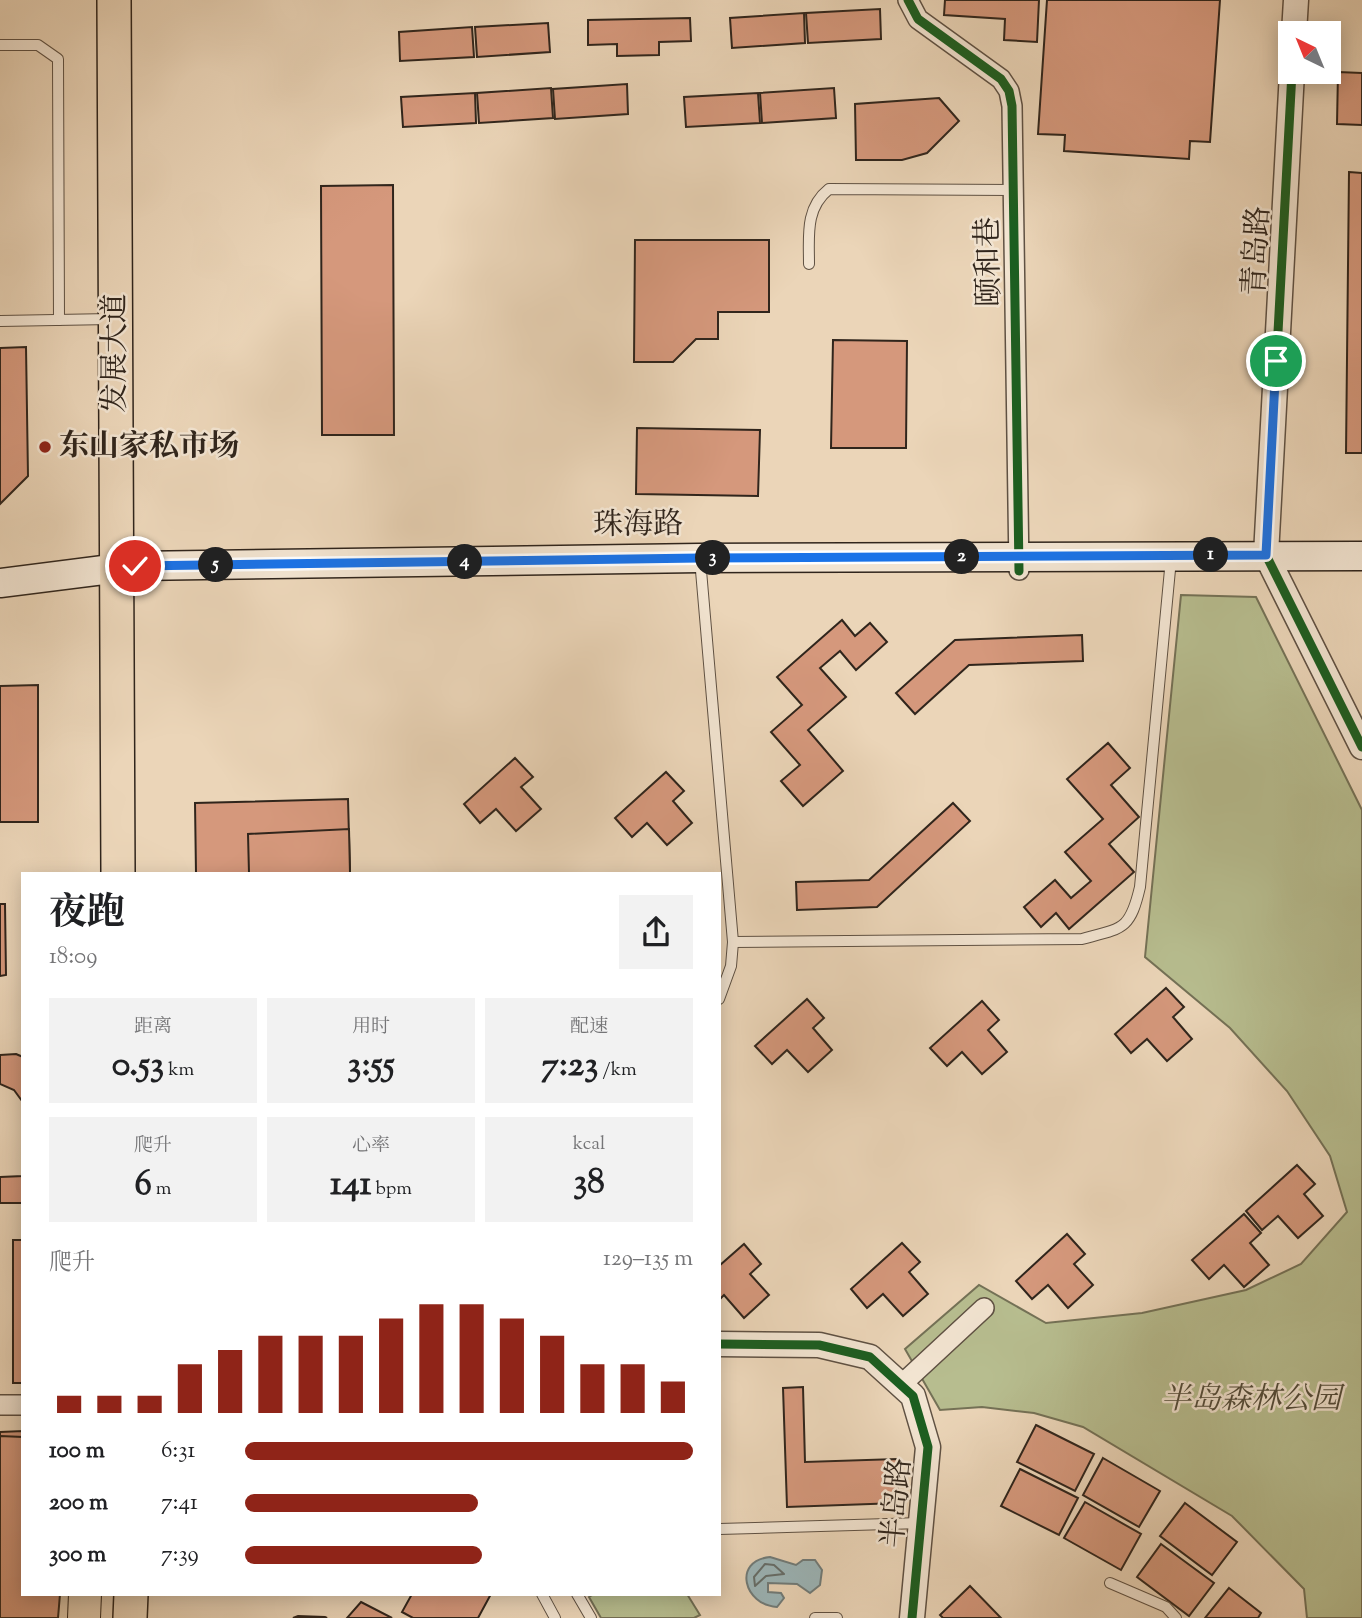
<!DOCTYPE html>
<html lang="zh">
<meta charset="utf-8">
<style>
body{margin:0;font-family:"Sorts Mill Goudy","Noto Serif SC",serif;background:#f2f2f2;color:#202124;height:100vh;display:flex;flex-direction:column;font-size:26px;white-space:nowrap}
*{box-sizing:border-box;margin:0}
p{font-size:23px;color:#757577}
.icon{flex:none;width:38px;height:38px;fill:none;stroke:currentColor;stroke-width:2;stroke-linecap:round;stroke-linejoin:round}
.map{position:relative;flex:1;overflow:hidden}
.details{position:absolute;left:21px;top:872px;width:700px;height:724px;display:flex;flex-direction:column;background:#fff;border-radius:0px;box-shadow:0 4px 18px #0003}
.details>*{flex:none}
.needle{width:46px;rotate:317deg}
.fabs{position:absolute;left:1278px;top:21px;display:grid;gap:14px}
.fabs a{display:grid;place-items:center;width:63px;height:63px;border-radius:0px;background:#fff;box-shadow:0 4px 18px #0003;font-size:35px}
.pin{position:absolute;display:grid;place-items:center;width:60px;height:60px;color:#fff;margin:-30px;border:4px solid #fff;border-radius:50%;box-shadow:0 2px 7px #0007}
.km{position:absolute;width:35px;height:35px;margin:-18px;border-radius:50%;background:#222;color:#fff;font-size:19px;line-height:35px;text-align:center}
.round{display:grid;place-items:center;flex:none;width:74px;height:74px;border-radius:0px;background:#f2f2f2}
.headline{display:flex;align-items:center;justify-content:space-between;height:119px;padding:0 28px}
h1{font-size:38px;font-weight:700;line-height:52px}
.metrics{display:grid;grid-template-columns:repeat(3,1fr);gap:10px;height:119px;padding:7px 28px}
.metrics div{display:grid;align-content:center;border-radius:0px;background:#f2f2f2;text-align:center}
.metrics b{font-size:35px;font-weight:700}
.metrics small{font-size:19px;font-weight:400}
.metrics p{font-size:19px}
.chart{height:196px;padding:14px 28px}
.chart p{display:flex;justify-content:space-between}
.chart svg{width:100%;height:126px;margin-top:7px;stroke:#8f2418;stroke-width:6}
ul{padding:0 28px;list-style:none;font-size:23px}
li{display:grid;grid-template-columns:112px 84px 1fr;align-items:center;height:52px}
li i{height:18px;border-radius:9px;background:#8f2418}
.map>svg:first-child{display:block}
.green{fill:#b7bd8f;stroke:#747156;stroke-width:2}
.water{fill:#9cb6b9;stroke:#717c7a;stroke-width:2}
.lines{fill:none;stroke-linecap:round;stroke-linejoin:round}
.shore{stroke:#666e6a;stroke-width:2}
.building{fill:#d5987c;stroke:#30251c;stroke-width:2}
.service-casing{stroke:#5f5143;stroke-width:12}
.minor-casing{stroke:#5f5143;stroke-width:22}
.tertiary-casing{stroke:#5f5143;stroke-width:27}
.secondary-casing{stroke:#30251c;stroke-width:31}
.primary-casing{stroke:#30251c;stroke-width:34}
.trunk-casing{stroke:#30251c;stroke-width:36}
.service{stroke:#f2e4d1;stroke-width:10}
.minor{stroke:#f2e4d1;stroke-width:19}
.tertiary{stroke:#f2e4d1;stroke-width:24}
.secondary{stroke:#f2e4d1;stroke-width:28}
.primary{stroke:#ebd5b8;stroke-width:32}
.trunk{stroke:#ebd5b8;stroke-width:33}
.cycleway-casing{stroke:#f2e4d1;stroke-width:13}
.cycleway{stroke:#1b5e20;stroke-width:9}
.route-casing{stroke:#fff;stroke-width:14}
.route{stroke:#1a73e8;stroke-width:9}
.poi-dot{fill:#8f2418;stroke:#f2e4d1;stroke-width:2.5}
.labels{text-anchor:middle;dominant-baseline:central;stroke-width:5;stroke-linejoin:round;paint-order:stroke}
.street-label{font-size:30px;fill:#30251c;stroke:#f2e4d1}
.poi-label{font-size:30px;font-weight:bold;fill:#30251c;stroke:#f2e4d1;text-anchor:start}
.park-label{font-size:30px;font-style:italic;fill:#524b39;stroke:#f2e4d1}
</style>
<div class="map">
<svg width="1362" height="1618" viewBox="0 0 1362 1618">
<rect width="100%" height="100%" fill="#ebd5b8"/>
<filter id="stains"><feTurbulence type="fractalNoise" baseFrequency=".00286" numOctaves="4"/><feColorMatrix values="0 0 0 0 .2 0 0 0 0 .09 0 0 0 0 .02 0 0 0 .5 -.17"/></filter>
<radialGradient id="worn" r=".72"><stop offset=".6" stop-color="#630" stop-opacity="0"/><stop offset="1" stop-color="#630" stop-opacity=".3"/></radialGradient>
<!-- green -->
<g class="green">
<path d="M1181,595L1256,597L1362,810V1618H1307L1304,1589L1232,1516L1083,1427L1034,1413L982,1407L940,1410L905,1349L979,1285L1046,1323L1142,1313L1246,1290L1301,1264L1347,1212L1330,1156L1287,1091L1230,1028L1145,957Z"/>
<path d="M594,1594H687L700,1615L694,1618H601L589,1597Z"/>
</g>
<!-- water -->
<path class="water" d="M770,1557L796,1565L803,1560H815L822,1570L820,1585L810,1593L797,1584L768,1583V1592L781,1593L784,1598L777,1607C744,1605 732,1561 770,1557Z"/>
<g class="lines">
<!-- shore -->
<path class="shore" d="M765,1564L774,1565L784,1574L766,1576L755,1586L754,1577Z"/>
</g>
<!-- building -->
<g class="building">
<path d="M945,0H1039L1037,42L1004,40L1005,19L944,15Z"/>
<path d="M1047,0H1220L1210,142L1190,141L1189,159L1064,151L1065,135L1038,134Z"/>
<path d="M880,9L881,39L808,43L806,13Z"/>
<path d="M804,13L805,43L732,48L730,18Z"/>
<path d="M690,18L691,41L659,42V55L617,56V44L588,45V20Z"/>
<path d="M548,23L550,52L477,57L475,27Z"/>
<path d="M472,27L474,57L400,61L399,32Z"/>
<path d="M1338,72L1362,73V125L1337,124Z"/>
<path d="M627,84L628,114L555,119L553,89Z"/>
<path d="M551,88L553,118L479,123L477,93Z"/>
<path d="M834,88L836,118L762,123L760,93Z"/>
<path d="M475,93L476,123L403,127L401,97Z"/>
<path d="M758,93L760,123L686,127L684,97Z"/>
<path d="M939,98L959,121L927,153L902,160H856L855,104Z"/>
<path d="M1349,172L1362,173V453H1346Z"/>
<path d="M393,185L394,435H322L321,186Z"/>
<path d="M635,240H769V312H718V339H696L673,362H634Z"/>
<path d="M833,340L907,341L906,448H831Z"/>
<path d="M26,347L28,476L0,504V348Z"/>
<path d="M637,428L760,430L758,496L636,494Z"/>
<path d="M842,620L855,636L870,623L887,642L856,670L840,651L820,668L846,697L808,730L843,771L803,806L781,781L800,765L771,732L802,705L777,677Z"/>
<path d="M1082,635L1083,661L969,665L915,714L896,693L955,640Z"/>
<path d="M38,685V822H0V686Z"/>
<path d="M1108,743L1130,768L1111,785L1139,817L1109,844L1134,872L1069,929L1056,913L1041,927L1024,907L1055,880L1071,898L1091,881L1065,852L1103,819L1067,779Z"/>
<path d="M515,758L533,777L521,787L541,809L516,831L496,809L480,823L464,804Z"/>
<path d="M666,772L684,791L673,801L692,823L667,845L647,823L632,837L615,818Z"/>
<path d="M348,799L350,873H196L195,803Z"/>
<path d="M953,803L970,821L877,907L797,910L796,882L869,880Z"/>
<path d="M349,829L350,873H249L248,834Z"/>
<path d="M0,904H5L6,975L0,976Z"/>
<path d="M1166,988L1184,1007L1173,1017L1192,1039L1167,1061L1147,1039L1131,1053L1115,1034Z"/>
<path d="M807,999L824,1018L813,1028L832,1050L808,1072L787,1050L772,1064L755,1046Z"/>
<path d="M982,1001L999,1020L988,1030L1007,1052L982,1074L962,1052L947,1066L930,1048Z"/>
<path d="M16,1054L23,1057V1203H0V1177L23,1176L22,1101L14,1090L0,1084V1055Z"/>
<path d="M1297,1165L1315,1184L1304,1194L1323,1216L1298,1238L1278,1216L1262,1230L1246,1211Z"/>
<path d="M1244,1214L1261,1233L1250,1243L1269,1265L1244,1287L1224,1265L1209,1279L1192,1260Z"/>
<path d="M1067,1234L1085,1254L1074,1264L1093,1285L1068,1308L1048,1285L1032,1299L1016,1281Z"/>
<rect x="13" y="1240" width="10" height="143"/>
<path d="M902,1243L920,1262L909,1272L928,1294L903,1316L883,1294L867,1308L851,1289Z"/>
<path d="M744,1244L761,1264L750,1274L769,1295L744,1318L724,1295L719,1300V1266Z"/>
<path d="M803,1387L805,1462L897,1459L898,1503L787,1507L783,1388Z"/>
<path d="M1036,1425L1094,1454L1075,1491L1017,1462Z"/>
<path d="M23,1431V1516H0V1432Z"/>
<path d="M0,1436L23,1437V1594H60L58,1618H0Z"/>
<path d="M1103,1458L1160,1491L1139,1527L1083,1495Z"/>
<path d="M1020,1469L1078,1498L1059,1535L1001,1506Z"/>
<path d="M1085,1502L1141,1534L1121,1570L1064,1538Z"/>
<path d="M1185,1503L1237,1542L1212,1575L1160,1536Z"/>
<path d="M1161,1544L1214,1583L1189,1616L1137,1577Z"/>
<path d="M970,1586L1001,1618H943L940,1615Z"/>
<path d="M1229,1588L1261,1613L1258,1618H1205Z"/>
<path d="M412,1594H491L478,1618H413L402,1612Z"/>
<path d="M361,1602L392,1618H347Z"/>
<path d="M298,1616L325,1617L327,1618H293Z"/>
</g>
<g class="lines">
<defs>
<g id="service">
<path d="M0,45H38L58,59L59,320"/>
<path d="M809,264C809,236 805,208 829,189L1013,190"/>
<path d="M0,321L111,319"/>
<path d="M700,559L733,942L731,966L719,999"/>
<path d="M733,942L1082,939C1123,928 1130,930 1140,887L1171,559"/>
<path d="M719,1529L921,1523"/>
<path d="M1110,1583L1166,1607L1176,1618"/>
<path d="M542,1594L555,1618"/>
<path d="M577,1594L591,1618"/>
<path d="M815,1618H837"/>
</g>
<g id="minor">
<path d="M908,0L918,19L1001,79L1009,91L1012,106L1019,570"/>
<path d="M901,1385L984,1308"/>
<path d="M0,1405H23"/>
</g>
<g id="tertiary">
<path d="M1294,33L1296,0"/>
<path d="M1292,72L1266,555L1362,747"/>
<path d="M719,1344L819,1345L870,1357L913,1396L928,1447L912,1618"/>
</g>
<path id="secondary" d="M0,583L135,566L700,558L1362,556"/>
<path id="primary" d="M84,1618L85,1594"/>
<g id="trunk">
<path d="M114,0L118,873"/>
<path d="M130,1618L131,1594"/>
</g>
</defs>
<!-- service casing -->
<use href="#service" class="service-casing"/>
<!-- minor casing -->
<use href="#minor" class="minor-casing"/>
<!-- tertiary casing -->
<use href="#tertiary" class="tertiary-casing"/>
<!-- secondary casing -->
<use href="#secondary" class="secondary-casing"/>
<!-- primary casing -->
<use href="#primary" class="primary-casing"/>
<!-- trunk casing -->
<use href="#trunk" class="trunk-casing"/>
<!-- service -->
<use href="#service" class="service"/>
<!-- minor -->
<use href="#minor" class="minor"/>
<!-- tertiary -->
<use href="#tertiary" class="tertiary"/>
<!-- secondary -->
<use href="#secondary" class="secondary"/>
<!-- primary -->
<use href="#primary" class="primary"/>
<!-- trunk -->
<use href="#trunk" class="trunk"/>
<defs>
<g id="cycleway">
<path d="M908,0L918,19L1001,79L1009,91L1012,106L1019,571"/>
<path d="M1292,72L1266,555L1362,747"/>
<path d="M719,1344L819,1345L870,1357L913,1396L928,1447L912,1618"/>
</g>
</defs>
<!-- cycleway casing -->
<use href="#cycleway" class="cycleway-casing"/>
<!-- cycleway -->
<use href="#cycleway" class="cycleway"/>
</g>
<g class="lines">
<defs>
<path id="route" d="M135,566L700,558L1266,555L1276,361"/>
</defs>
<!-- route casing -->
<use href="#route" class="route-casing"/>
<!-- route -->
<use href="#route" class="route"/>
</g>
<!-- markers -->
<circle class="poi-dot" cx="45" cy="447" r="7"/>
<g class="labels">
<!-- street labels -->
<g class="street-label">
<text transform="translate(1258 251) rotate(-87)">青岛路</text>
<text transform="translate(990 262) rotate(-91)">颐和巷</text>
<text transform="translate(116 353) rotate(-90)">发展大道</text>
<text transform="translate(638 526) rotate(-1)">珠海路</text>
<text transform="translate(898 1503) rotate(-85)">半岛路</text>
</g>
<!-- poi labels -->
<g class="poi-label">
<text x="59" y="447">东山家私市场</text>
</g>
<!-- park labels -->
<g class="park-label">
<text x="1251" y="1400">半岛森林公园</text>
</g>
</g>
<rect width="100%" height="100%" filter="url(#stains)"/>
<rect width="100%" height="100%" fill="url(#worn)"/>
</svg>
<div class="fabs">
<a><svg class="needle" viewBox="-14 -14 28 28"><path d="M0-13l5 13h-10z" fill="#e53935"/><path d="M0 13l5-13h-10z" fill="#757577"/></svg></a>
</div>
<div class="pin" style="left:1276px;top:361px;background:#1e9e55"><svg class="icon" aria-label="arrive" viewBox="0 0 24 24"><path d="M6 21V4h12l-3 4 3 4H6"/></svg></div>
<div class="pin" style="left:135px;top:566px;background:#d93025"><svg class="icon" aria-label="check" viewBox="0 0 24 24"><path d="M5 12l5 5 9-10"/></svg></div>
<b class="km" style="left:1211px;top:555px">1</b>
<b class="km" style="left:962px;top:557px">2</b>
<b class="km" style="left:713px;top:558px">3</b>
<b class="km" style="left:465px;top:562px">4</b>
<b class="km" style="left:216px;top:565px">5</b>
<section class="details">
<div class="headline"><div><h1>夜跑</h1><p>18:09</p></div><a class="round"><svg class="icon" aria-label="share" viewBox="0 0 24 24"><path d="M12 15V3M7 8l5-5 5 5M5 13v7h14v-7"/></svg></a></div>
<div class="metrics">
<div><p>距离</p><b>0.53<small> km</small></b></div>
<div><p>用时</p><b>3:55</b></div>
<div><p>配速</p><b>7:23<small> /km</small></b></div>
</div>
<div class="metrics">
<div><p>爬升</p><b>6<small> m</small></b></div>
<div><p>心率</p><b>141<small> bpm</small></b></div>
<div><p>kcal</p><b>38</b></div>
</div>
<div class="chart"><p><span>爬升</span>129–135 m</p>
<svg viewBox="0 0 160 44" preserveAspectRatio="none"><path d="M5 44V38M15 44V38M25 44V38M35 44V27M45 44V22M55 44V17M65 44V17M75 44V17M85 44V11M95 44V6M105 44V6M115 44V11M125 44V17M135 44V27M145 44V27M155 44V33"/></svg>
</div>
<ul>
<li><b>100 m</b>6:31<i style="width:100%"></i></li>
<li><b>200 m</b>7:41<i style="width:52%"></i></li>
<li><b>300 m</b>7:39<i style="width:53%"></i></li>
</ul>
</section>
</div>
